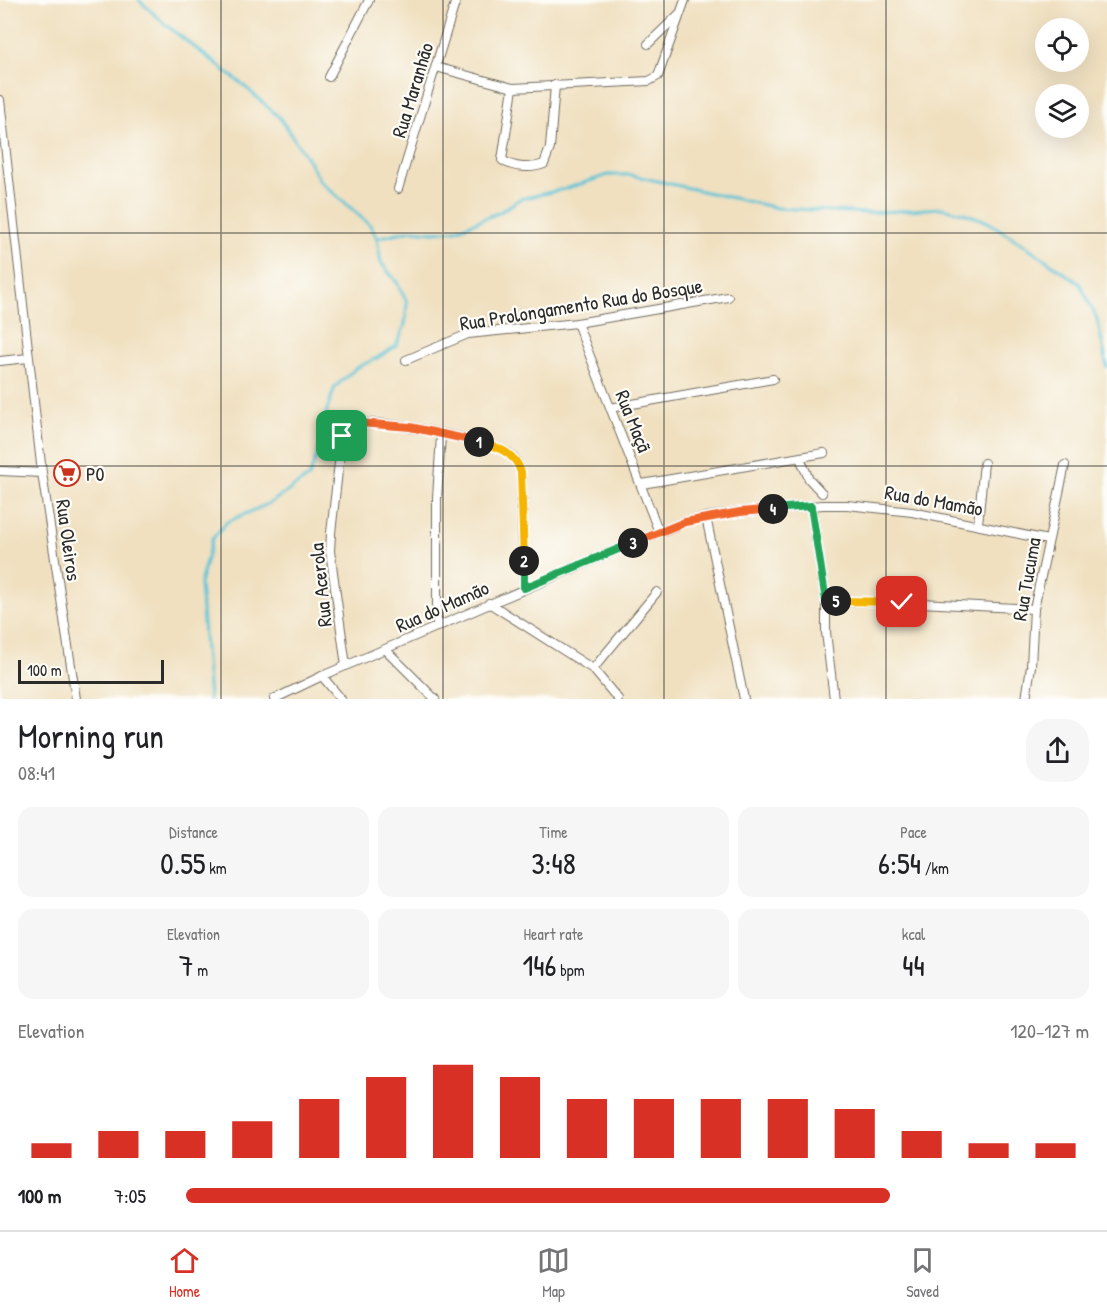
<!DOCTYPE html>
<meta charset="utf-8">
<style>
body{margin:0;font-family:"Patrick Hand",sans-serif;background:#f6f6f6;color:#202124;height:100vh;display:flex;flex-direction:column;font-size:22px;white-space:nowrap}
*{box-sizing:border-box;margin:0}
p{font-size:20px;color:#757577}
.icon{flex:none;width:33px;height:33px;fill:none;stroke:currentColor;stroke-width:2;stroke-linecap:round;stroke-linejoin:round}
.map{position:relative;height:699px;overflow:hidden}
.side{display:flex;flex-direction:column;background:#fff;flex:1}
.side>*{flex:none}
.buttons{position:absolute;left:1035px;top:18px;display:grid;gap:12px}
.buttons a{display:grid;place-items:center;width:54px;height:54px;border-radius:50%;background:#fff;box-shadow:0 6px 24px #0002;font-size:30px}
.scale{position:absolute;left:18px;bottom:15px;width:146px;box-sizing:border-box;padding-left:6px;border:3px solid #2b2b2b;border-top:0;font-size:16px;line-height:21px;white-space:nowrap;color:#2b2b2b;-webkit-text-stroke:4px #fdfcf7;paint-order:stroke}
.pin{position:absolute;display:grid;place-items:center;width:51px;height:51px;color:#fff;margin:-26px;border-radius:12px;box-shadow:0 3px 9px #0006}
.km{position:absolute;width:30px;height:30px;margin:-15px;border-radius:50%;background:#222;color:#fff;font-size:16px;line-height:30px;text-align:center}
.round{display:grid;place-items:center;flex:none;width:63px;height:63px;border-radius:24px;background:#f6f6f6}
.head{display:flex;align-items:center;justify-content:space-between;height:102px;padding:0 18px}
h1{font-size:33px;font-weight:600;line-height:45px}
.metrics{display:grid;grid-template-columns:repeat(3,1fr);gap:9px;height:102px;padding:6px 18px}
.metrics div{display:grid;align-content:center;border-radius:15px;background:#f6f6f6;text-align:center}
.metrics b{font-size:30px;font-weight:600}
.metrics small{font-size:16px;font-weight:400}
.metrics p{font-size:16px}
.chart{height:168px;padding:12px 18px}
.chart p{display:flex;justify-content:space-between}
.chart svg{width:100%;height:108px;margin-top:6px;stroke:#d93025;stroke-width:6}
ul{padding:0 18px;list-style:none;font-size:20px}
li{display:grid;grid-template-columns:96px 72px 1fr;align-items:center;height:45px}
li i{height:15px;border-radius:8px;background:#d93025}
.dock{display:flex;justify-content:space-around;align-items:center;height:84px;border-top:2px solid #e0e0e0;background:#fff;font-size:16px;color:#757577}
.dock a{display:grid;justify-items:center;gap:3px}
.dock .on{color:#d93025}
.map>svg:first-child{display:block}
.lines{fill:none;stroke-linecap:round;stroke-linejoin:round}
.stream{stroke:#5ac3d6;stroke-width:3}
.street-casing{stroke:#706a5f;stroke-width:10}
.street{stroke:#fff;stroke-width:8}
.split-1-casing{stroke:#fff;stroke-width:12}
.split-2-casing{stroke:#fff;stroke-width:12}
.split-3-casing{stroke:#fff;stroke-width:12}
.split-4-casing{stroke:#fff;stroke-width:12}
.split-5-casing{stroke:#fff;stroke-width:12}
.split-6-casing{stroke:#fff;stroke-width:12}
.split-1{stroke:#f0652b;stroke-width:8}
.split-2{stroke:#f5b400;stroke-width:8}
.split-3{stroke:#22a559;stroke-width:8}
.split-4{stroke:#f0652b;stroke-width:8}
.split-5{stroke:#22a559;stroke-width:8}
.split-6{stroke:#f5b400;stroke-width:8}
.grid{fill:none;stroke:#2b2b2b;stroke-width:1.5;stroke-opacity:0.55}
.labels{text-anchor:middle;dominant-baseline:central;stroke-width:4.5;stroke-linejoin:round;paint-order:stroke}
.street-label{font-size:20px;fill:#2b2b2b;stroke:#fdfcf7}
.poi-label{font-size:20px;fill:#2b2b2b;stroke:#fdfcf7;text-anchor:start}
</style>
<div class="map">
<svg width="1107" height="699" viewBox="0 0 1107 699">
<rect width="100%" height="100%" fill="#fdfcf7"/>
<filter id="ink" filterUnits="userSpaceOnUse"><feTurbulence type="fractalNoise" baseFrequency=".0167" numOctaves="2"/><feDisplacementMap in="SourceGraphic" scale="12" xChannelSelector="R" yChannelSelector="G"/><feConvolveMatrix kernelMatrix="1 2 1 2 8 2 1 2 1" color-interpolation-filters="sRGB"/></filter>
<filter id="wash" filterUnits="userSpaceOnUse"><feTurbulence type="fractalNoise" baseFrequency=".008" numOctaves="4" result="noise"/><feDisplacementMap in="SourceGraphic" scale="24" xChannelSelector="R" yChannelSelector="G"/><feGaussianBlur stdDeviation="1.35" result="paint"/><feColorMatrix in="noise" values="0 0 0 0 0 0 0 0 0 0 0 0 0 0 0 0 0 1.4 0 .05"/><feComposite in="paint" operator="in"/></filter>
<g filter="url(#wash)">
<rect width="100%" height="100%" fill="#f0e0c0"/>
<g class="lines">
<!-- stream -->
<g class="stream">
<path d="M139,0L166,25L242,84L280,118L309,161L320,181L370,225L377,238L381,263L396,281L407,302L405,325L396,346L377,358L356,368L335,387L327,410L317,455L309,477L270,503L227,522L212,539L200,584L209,699"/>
<path d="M377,238L412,230L434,232L456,230L500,212L520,199L565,189L608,175H631L777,208L867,213L941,208L965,213L988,222L1026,246L1080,284L1097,319L1107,367"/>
</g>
</g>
</g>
<g filter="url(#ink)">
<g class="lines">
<defs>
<g id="street">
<path d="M648,44L679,14"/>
<path d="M436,67L513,88L649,81L658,76L685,0"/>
<path d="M329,77L369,0"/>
<path d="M513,88L502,160C513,168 532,169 544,164L550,148L555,85"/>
<path d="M0,100L42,473L76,699"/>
<path d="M398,189L456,0"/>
<path d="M577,323L659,532"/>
<path d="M406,360L468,334L577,323L728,297"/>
<path d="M0,361L28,358"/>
<path d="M610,408L773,379"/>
<path d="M800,458L809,479L822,493"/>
<path d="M0,471L42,473"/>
<path d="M642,484L824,453"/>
<path d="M811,506L826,601V632L834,699"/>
<path d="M706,517L744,699"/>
<path d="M978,524L984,463"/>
<path d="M826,601L921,603L1034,609"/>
<path d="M489,603L593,669L618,699"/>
<path d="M437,627V498L441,435"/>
<path d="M386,650L435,699"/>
<path d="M346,666L330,551L331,533L342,436C345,430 347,425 354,424C377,418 488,440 508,453C516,458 519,464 521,472L524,588"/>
<path d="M593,669L657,592"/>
<path d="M322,676L341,699"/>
<path d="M274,699L322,676L616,550L685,522L706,517L740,512L823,505H847L912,512L1048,540"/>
<path d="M1026,699L1031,666L1034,609L1065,465"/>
</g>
</defs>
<!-- street casing -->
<use href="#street" class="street-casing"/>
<!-- street -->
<use href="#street" class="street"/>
</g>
</g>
<g class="lines" filter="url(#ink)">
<defs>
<path id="split-1" d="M342,436L348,426L360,423L410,427L479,442"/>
<path id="split-2" d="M479,442C497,447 515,452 521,472L524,561"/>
<path id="split-3" d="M524,561V588L633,543"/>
<path id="split-4" d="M633,543L685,522L740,512L773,509"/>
<path id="split-5" d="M773,509L811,506L826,601H836"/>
<path id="split-6" d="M836,601L902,602"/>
</defs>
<!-- split-1 casing -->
<use href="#split-1" class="split-1-casing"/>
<!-- split-2 casing -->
<use href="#split-2" class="split-2-casing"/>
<!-- split-3 casing -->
<use href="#split-3" class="split-3-casing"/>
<!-- split-4 casing -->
<use href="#split-4" class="split-4-casing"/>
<!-- split-5 casing -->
<use href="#split-5" class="split-5-casing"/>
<!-- split-6 casing -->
<use href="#split-6" class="split-6-casing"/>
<!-- split-1 -->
<use href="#split-1" class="split-1"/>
<!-- split-2 -->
<use href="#split-2" class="split-2"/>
<!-- split-3 -->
<use href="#split-3" class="split-3"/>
<!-- split-4 -->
<use href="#split-4" class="split-4"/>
<!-- split-5 -->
<use href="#split-5" class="split-5"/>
<!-- split-6 -->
<use href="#split-6" class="split-6"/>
</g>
<!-- grid -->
<path class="grid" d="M221,0V699M443,0V699M664,0V699M886,0V699M0,233H1107M0,466H1107"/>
<!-- icons -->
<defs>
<symbol id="supermarket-ring" viewBox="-11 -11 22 22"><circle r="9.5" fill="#fdfcf7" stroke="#c8321e" stroke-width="1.5"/><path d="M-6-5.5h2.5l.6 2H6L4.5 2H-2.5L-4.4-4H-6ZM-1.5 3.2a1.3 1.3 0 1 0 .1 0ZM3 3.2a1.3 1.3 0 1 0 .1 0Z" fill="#c8321e"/></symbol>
</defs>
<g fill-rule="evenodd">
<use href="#supermarket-ring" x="52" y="458" width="30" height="30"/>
</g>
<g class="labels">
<!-- street labels -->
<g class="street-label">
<text transform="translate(412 90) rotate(-73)">Rua Maranhão</text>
<text transform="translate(581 304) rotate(-9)">Rua Prolongamento Rua do Bosque</text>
<text transform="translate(634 421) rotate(68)">Rua Maçã</text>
<text transform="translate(934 500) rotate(10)">Rua do Mamão</text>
<text transform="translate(69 540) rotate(82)">Rua Oleiros</text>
<text transform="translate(1026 579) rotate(-80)">Rua Tucuma</text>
<text transform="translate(320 585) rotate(-96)">Rua Acerola</text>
<text transform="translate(442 606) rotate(-24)">Rua do Mamão</text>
</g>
<!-- poi labels -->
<g class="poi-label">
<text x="86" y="473">P0</text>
</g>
</g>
</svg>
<div class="buttons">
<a><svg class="icon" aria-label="locate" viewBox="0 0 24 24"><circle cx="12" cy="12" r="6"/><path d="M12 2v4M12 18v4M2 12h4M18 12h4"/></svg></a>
<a><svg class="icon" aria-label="layers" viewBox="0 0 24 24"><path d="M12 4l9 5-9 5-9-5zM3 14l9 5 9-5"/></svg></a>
</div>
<div class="scale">100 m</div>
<div class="pin" style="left:342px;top:436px;background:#1e9e55"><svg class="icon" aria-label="arrive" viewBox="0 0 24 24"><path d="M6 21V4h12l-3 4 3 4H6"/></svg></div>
<div class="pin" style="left:902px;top:602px;background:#d93025"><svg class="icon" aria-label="check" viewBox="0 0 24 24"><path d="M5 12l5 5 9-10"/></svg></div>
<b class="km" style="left:479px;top:442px">1</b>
<b class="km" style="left:524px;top:561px">2</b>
<b class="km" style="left:633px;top:543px">3</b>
<b class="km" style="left:773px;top:509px">4</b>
<b class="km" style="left:836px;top:601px">5</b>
</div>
<section class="side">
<div class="head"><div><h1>Morning run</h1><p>08:41</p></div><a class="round"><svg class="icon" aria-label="share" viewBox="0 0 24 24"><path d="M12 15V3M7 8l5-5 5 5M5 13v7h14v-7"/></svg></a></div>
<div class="metrics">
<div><p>Distance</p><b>0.55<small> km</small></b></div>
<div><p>Time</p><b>3:48</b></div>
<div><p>Pace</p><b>6:54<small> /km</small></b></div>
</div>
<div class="metrics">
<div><p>Elevation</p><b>7<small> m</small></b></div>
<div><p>Heart rate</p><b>146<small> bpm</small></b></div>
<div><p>kcal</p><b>44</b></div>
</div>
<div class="chart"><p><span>Elevation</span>120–127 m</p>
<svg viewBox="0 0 160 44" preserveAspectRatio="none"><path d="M5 44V38M15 44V33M25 44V33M35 44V29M45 44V20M55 44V11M65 44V6M75 44V11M85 44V20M95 44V20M105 44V20M115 44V20M125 44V24M135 44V33M145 44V38M155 44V38"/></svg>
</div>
<ul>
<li><b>100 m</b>7:05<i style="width:78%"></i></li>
</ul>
</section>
<nav class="dock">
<a class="on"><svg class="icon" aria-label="home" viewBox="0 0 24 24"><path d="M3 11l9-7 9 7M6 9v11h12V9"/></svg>Home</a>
<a><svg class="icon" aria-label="map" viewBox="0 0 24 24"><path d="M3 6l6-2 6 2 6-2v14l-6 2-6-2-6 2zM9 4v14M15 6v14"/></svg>Map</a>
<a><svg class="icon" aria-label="saved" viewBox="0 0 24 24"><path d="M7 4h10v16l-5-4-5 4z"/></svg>Saved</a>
</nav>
